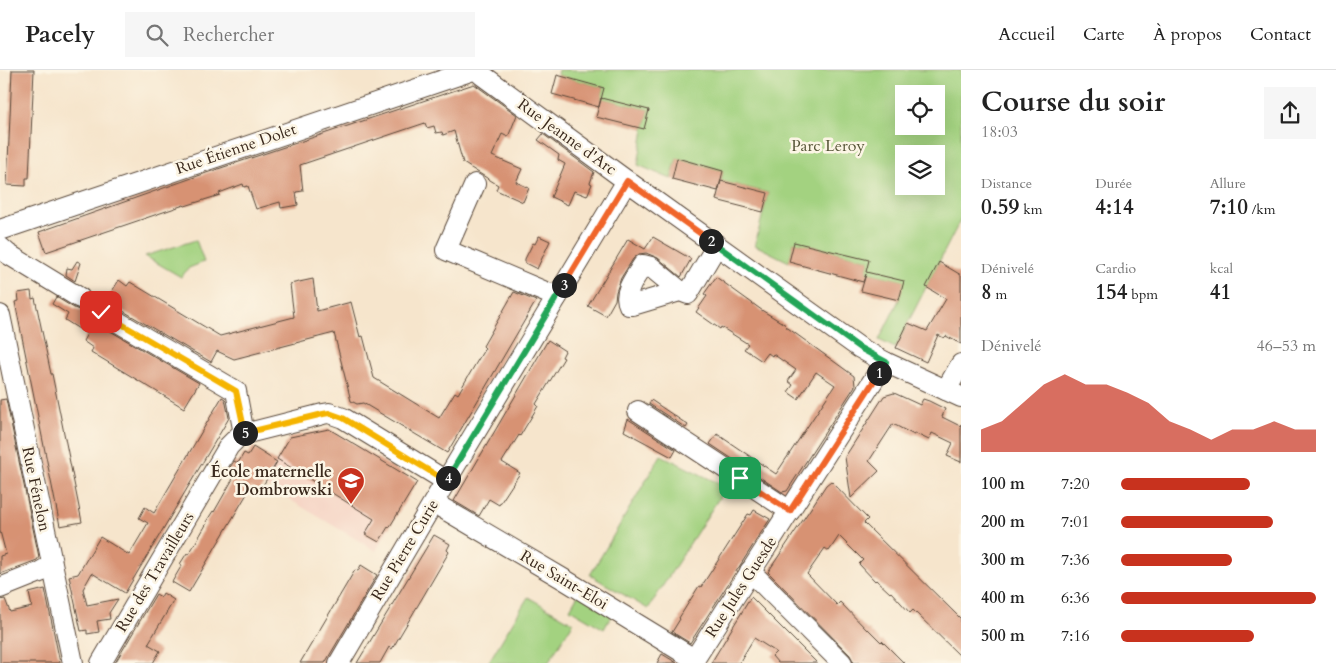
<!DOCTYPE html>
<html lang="fr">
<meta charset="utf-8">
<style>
body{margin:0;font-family:Cardo,serif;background:#f6f6f6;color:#222;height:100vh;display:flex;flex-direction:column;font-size:19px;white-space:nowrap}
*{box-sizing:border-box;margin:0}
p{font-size:16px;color:#767676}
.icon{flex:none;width:28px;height:28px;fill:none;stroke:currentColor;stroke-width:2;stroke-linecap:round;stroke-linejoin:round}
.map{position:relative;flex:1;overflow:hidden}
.panel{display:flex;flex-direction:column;background:#fff;width:375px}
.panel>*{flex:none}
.buttons{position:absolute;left:895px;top:15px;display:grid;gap:10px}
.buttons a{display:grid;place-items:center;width:50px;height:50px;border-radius:0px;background:#fff;box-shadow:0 5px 20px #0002;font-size:25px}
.pin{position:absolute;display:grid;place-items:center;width:42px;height:42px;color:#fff;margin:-21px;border-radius:10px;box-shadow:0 2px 8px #0006}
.km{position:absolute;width:25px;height:25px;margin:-12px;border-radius:50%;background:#222;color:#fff;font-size:14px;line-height:25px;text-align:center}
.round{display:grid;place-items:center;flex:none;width:52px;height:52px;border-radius:0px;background:#f6f6f6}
.headline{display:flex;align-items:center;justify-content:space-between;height:85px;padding:0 20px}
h1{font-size:28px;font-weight:800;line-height:38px}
.figures{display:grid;grid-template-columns:repeat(3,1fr);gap:8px;height:85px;padding:5px 20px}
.figures div{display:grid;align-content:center}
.figures b{font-size:21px;font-weight:800}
.figures small{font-size:14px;font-weight:400}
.figures p{font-size:14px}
.chart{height:140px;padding:10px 20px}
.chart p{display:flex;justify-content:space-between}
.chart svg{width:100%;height:90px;margin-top:5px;fill:#c8321e;opacity:.7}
ul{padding:0 20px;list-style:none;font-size:16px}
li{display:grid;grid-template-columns:80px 60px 1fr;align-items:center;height:38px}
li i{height:12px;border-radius:6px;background:#c8321e}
header{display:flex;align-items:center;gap:30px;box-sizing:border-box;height:70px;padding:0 25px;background:#fff;border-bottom:1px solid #e0e0e0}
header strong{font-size:24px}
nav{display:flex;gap:28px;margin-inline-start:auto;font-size:18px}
.search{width:350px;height:45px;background:#f6f6f6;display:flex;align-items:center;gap:12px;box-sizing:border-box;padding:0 18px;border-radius:0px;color:#767676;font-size:19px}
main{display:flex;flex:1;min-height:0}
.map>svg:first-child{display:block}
.built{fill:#f5d2c2}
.green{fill:#a3d280;stroke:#6f7e4f;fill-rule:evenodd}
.building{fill:#d79273}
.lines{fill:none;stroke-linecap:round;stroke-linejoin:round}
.minor-casing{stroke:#574638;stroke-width:22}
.minor{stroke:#fff;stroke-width:20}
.split-1-casing{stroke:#fff;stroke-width:10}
.split-2-casing{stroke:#fff;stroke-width:10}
.split-3-casing{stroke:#fff;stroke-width:10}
.split-4-casing{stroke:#fff;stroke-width:10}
.split-5-casing{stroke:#fff;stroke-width:10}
.split-6-casing{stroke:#fff;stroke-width:10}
.split-1{stroke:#f0652b;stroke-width:6}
.split-2{stroke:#22a559;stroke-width:6}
.split-3{stroke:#f0652b;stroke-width:6}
.split-4{stroke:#22a559;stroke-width:6}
.split-5{stroke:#f5b400;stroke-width:6}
.split-6{stroke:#f5b400;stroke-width:6}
.labels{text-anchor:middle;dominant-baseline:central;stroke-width:5;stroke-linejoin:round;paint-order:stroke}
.street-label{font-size:16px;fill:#3b2a1e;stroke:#fcf5e5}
.park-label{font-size:16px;fill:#555436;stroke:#fcf5e5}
.poi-label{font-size:16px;font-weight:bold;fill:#3b2a1e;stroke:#fcf5e5;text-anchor:end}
</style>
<header>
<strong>Pacely</strong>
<div class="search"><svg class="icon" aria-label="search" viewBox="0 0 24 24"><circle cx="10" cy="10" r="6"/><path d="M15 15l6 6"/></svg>Rechercher</div>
<nav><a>Accueil</a><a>Carte</a><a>À propos</a><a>Contact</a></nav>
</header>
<main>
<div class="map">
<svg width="961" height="593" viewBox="0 0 961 593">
<rect width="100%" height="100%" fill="#fcf5e5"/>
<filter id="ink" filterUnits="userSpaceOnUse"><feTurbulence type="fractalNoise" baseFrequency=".02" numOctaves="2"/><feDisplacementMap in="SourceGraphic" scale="10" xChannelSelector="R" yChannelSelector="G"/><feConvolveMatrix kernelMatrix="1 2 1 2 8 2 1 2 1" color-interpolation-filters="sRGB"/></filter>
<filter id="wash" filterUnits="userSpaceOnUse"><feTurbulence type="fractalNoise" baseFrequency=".0096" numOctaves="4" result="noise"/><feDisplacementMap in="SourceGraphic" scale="20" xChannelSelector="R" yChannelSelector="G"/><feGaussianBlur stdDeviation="1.12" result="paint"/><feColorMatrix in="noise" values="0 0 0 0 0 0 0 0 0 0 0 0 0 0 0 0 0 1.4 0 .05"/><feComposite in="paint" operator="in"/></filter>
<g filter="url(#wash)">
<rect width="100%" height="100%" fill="#f6e5cc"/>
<!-- built -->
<path class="built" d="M329,359L400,402L389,458L376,481L262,413L290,367Z"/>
<!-- green -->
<g class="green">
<path d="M558,0H961V149L895,278L879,270L899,230L903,211L866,202L869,190L794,172L789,192L755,175L768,123L721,111L723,101L677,88L671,109L638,95L644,59L649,40L601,28L604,18L557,5ZM904,24H936V56H904ZM904,84H936V116H904Z"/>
<path d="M196,170L204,192L189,198L181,207L145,186Z"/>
<path d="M661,385L726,417L648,539L590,505Z"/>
<path d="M579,523L613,543L604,559L570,539Z"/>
<path d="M528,527L573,553L548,593H488Z"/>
</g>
<g id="blocks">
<!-- building -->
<g class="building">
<path d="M12,0H34L29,108H26V116L7,115Z"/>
<path d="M557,5L604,18L599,37L552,24Z"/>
<path d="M474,14L517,45L508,67L502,64L492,86L522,99L516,112L529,118L523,132L496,120L498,115L463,93L454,61L443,65L442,62L436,63L434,56L427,58L425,53L300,95L303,121L296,122L298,135L281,138L280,132L256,139L248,116L244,117L243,114L219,123L220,125L185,136L184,135L46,182L39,162L212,101Z"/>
<path d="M601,28L649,40L644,59L596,47Z"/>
<path d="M543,64L594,102L590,113L592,114L587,126L574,121L568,135L551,127L565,94L558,90L559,85L538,70Z"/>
<path d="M677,88L723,101L718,121L672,109Z"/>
<path d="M721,111L768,123L763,142L716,130Z"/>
<path d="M539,166L550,171L537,199L525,193V189L533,173L535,174Z"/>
<path d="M653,167L691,189L681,207L658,188L646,183L639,184L633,189L621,208L616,222L615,230L606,246L588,236L628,169L645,179Z"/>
<path d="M794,172L869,190L866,202L904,211L899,230L861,221L866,204L863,212L789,192Z"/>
<path d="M77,191L81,193L75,211L66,205L67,198L72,199Z"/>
<path d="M939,192L961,205V274L946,266L944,268L938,265L926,292L896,278L908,253L927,261L946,229L926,217Z"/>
<path d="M716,207L763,241L786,255L785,256L854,306L855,316L787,421L782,422L710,374L717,364L776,404L835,315L816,302L798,329L788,322L793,315L788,311L796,300L773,284L772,286L768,283L762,291L744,279L748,274L721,257L720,259L696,242L707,226L704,224Z"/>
<path d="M313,209L317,241L351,232L360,267L363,266L374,308L439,348L455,322L458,324L469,305L485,278L483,276L514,222L536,231L447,383L363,333L357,334L351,331L334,263L234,289L217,281L211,292L106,231L119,210L127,216L130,212L220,266L294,247L290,214Z"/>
<path d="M31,221L32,229L35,228L51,304H52L82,452L60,456L15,232L19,231L18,223Z"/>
<path d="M56,227L74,238L79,240L84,239L89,242L90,247L95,252L199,313L184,338L91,282L93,278L83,271L87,264L65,250L68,244L52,234Z"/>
<path d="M548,270L565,281L562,287L564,288L536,334L538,336L520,366L519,365L502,392L520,403L499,435L489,429L479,446L454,431Z"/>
<path d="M894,323L920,335L923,329L929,331L945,339L942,347L960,356L961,354V392L947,386L953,373L932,363L929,370L914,363V365L893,354L869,391L879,401L851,428L845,387L884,326Z"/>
<path d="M222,327L225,329L229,348L125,523L92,503L83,519L87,535L118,529L109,543L110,549L97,551L99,562L87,564V560L81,561L69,506L78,504L100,467L129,485L148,453L139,448L145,437L154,443Z"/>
<path d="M6,329L39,487L37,490L0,504V486L6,484L0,461V330Z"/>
<path d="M651,330L688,355L686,358L649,334Z"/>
<path d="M628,349L676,380L672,387L624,361Z"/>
<path d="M329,359L417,412L389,458L388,457L379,472L365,464L374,449L277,389L290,367Z"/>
<path d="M253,377L277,392L259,422L251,417L189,522L172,512L182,495L180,494L187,483L189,484L207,453L206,452L213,441L214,442L234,407L227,402L234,391L238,393L244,383L248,385Z"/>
<path d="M831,411L868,449L864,453L961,549V587L913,540L910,543L891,522L890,523L876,510L875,511L859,494L863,490L839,466L829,481L825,478L807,504L837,535L840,532L867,560L868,559L881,572L882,571L904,593H854L850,585L768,502L811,438L826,415Z"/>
<path d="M754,440L770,449L690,573L672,562L680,549L679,548L699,516L701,517L748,444L751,445Z"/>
<path d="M434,465L450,474L447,480L449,482L424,525L392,579L389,577L380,593H357Z"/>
<path d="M361,495L377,505L325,593H300L355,500L358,501Z"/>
<path d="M45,519L60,593H0V530L5,529L10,542L32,537L29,523Z"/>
<path d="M163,523L174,530L148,574L160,581L153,593H115L156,524L161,527Z"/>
<path d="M751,527L817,593H778L772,586L776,582L754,568L739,593H711Z"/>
<path d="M662,584L677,593H657Z"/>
</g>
</g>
</g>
<g filter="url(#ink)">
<use href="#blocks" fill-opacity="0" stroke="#574638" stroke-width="1"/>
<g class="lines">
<defs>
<g id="minor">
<path d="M477,0L482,5L627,111L860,278L885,292L961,327"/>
<path d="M475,114L446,180L557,227"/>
<path d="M0,160L473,0"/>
<path d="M0,177L8,184L80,228"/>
<path d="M680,221L651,197L643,195C637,205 622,222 629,235H633L680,221L688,224L717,175"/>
<path d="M101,242L236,321L244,364"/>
<path d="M0,245L73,593"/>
<path d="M946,320L961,294"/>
<path d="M638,341L790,441"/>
<path d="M434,433L565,510L694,589"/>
<path d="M750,501L842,593"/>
<path d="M0,518L40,502L52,495"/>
<path d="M101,593L229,376L238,367L244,364L323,344L329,343L343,348L446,411"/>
<path d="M339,593L446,411L627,111"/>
<path d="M692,593L885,292"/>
</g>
</defs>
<!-- minor casing -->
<use href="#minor" class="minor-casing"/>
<!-- minor -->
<use href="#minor" class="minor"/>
</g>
</g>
<g class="lines" filter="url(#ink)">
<defs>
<path id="split-1" d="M740,408L790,441L879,303"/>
<path id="split-2" d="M711,171L860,278L886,292L879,303"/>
<path id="split-3" d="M564,215L627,111L711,171"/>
<path id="split-4" d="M448,408L564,215"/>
<path id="split-5" d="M245,363L323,344L329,343L343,348L446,411L448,408"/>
<path id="split-6" d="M101,242L236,321L245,363"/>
</defs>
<!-- split-1 casing -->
<use href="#split-1" class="split-1-casing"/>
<!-- split-2 casing -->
<use href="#split-2" class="split-2-casing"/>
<!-- split-3 casing -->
<use href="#split-3" class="split-3-casing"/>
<!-- split-4 casing -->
<use href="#split-4" class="split-4-casing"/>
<!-- split-5 casing -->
<use href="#split-5" class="split-5-casing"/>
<!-- split-6 casing -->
<use href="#split-6" class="split-6-casing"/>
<!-- split-1 -->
<use href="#split-1" class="split-1"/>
<!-- split-2 -->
<use href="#split-2" class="split-2"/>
<!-- split-3 -->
<use href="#split-3" class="split-3"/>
<!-- split-4 -->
<use href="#split-4" class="split-4"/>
<!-- split-5 -->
<use href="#split-5" class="split-5"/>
<!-- split-6 -->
<use href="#split-6" class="split-6"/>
</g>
<!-- icons -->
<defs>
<symbol id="school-pin" viewBox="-11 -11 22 30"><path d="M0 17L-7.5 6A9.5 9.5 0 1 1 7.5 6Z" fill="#c8321e" stroke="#fcf5e5"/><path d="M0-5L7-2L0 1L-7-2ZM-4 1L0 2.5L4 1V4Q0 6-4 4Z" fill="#fff"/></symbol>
</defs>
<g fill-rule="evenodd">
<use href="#school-pin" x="335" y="395" width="32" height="43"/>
</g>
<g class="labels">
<!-- street labels -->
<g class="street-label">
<text transform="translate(567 67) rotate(36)">Rue Jeanne d'Arc</text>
<text transform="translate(236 79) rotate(-19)">Rue Étienne Dolet</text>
<text transform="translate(36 419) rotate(78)">Rue Fénelon</text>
<text transform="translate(405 480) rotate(-59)">Rue Pierre Curie</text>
<text transform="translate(155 502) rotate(-59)">Rue des Travailleurs</text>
<text transform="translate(564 510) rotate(31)">Rue Saint-Eloi</text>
<text transform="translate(741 517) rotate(-57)">Rue Jules Guesde</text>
</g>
<!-- park labels -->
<g class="park-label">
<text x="828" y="76">Parc Leroy</text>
</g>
<!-- poi labels -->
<g class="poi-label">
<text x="332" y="402">École maternelle<tspan x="332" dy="18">Dombrowski</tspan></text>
</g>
</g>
</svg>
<div class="buttons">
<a><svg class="icon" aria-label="locate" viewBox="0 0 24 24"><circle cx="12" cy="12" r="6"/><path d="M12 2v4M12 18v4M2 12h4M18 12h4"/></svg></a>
<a><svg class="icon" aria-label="layers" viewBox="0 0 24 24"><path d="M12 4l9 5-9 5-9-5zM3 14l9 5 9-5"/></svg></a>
</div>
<div class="pin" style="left:740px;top:408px;background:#1e9e55"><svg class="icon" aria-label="arrive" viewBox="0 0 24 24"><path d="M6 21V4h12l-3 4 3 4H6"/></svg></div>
<div class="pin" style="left:101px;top:242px;background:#d93025"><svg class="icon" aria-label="check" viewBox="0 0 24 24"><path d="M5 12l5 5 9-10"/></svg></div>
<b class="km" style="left:879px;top:303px">1</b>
<b class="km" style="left:711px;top:171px">2</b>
<b class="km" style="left:564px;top:215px">3</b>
<b class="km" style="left:448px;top:408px">4</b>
<b class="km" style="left:245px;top:363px">5</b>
</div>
<section class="panel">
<div class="headline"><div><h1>Course du soir</h1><p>18:03</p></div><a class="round"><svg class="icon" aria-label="share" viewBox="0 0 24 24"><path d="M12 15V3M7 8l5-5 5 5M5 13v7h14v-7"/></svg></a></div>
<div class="figures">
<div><p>Distance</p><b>0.59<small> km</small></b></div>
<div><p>Durée</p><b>4:14</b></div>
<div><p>Allure</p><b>7:10<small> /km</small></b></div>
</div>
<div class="figures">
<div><p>Dénivelé</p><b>8<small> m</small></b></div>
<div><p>Cardio</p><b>154<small> bpm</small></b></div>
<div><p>kcal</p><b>41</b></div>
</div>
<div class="chart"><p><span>Dénivelé</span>46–53 m</p>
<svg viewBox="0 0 160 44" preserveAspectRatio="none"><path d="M0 44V33L10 29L20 20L30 11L40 6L50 11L60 11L70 15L80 20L90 29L100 33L110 38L120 33L130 33L140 29L150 33L160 33V44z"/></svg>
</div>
<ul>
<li><b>100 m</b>7:20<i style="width:66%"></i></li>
<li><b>200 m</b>7:01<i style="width:78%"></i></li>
<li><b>300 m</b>7:36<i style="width:57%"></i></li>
<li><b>400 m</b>6:36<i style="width:100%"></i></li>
<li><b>500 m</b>7:16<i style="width:68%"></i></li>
</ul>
</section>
</main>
